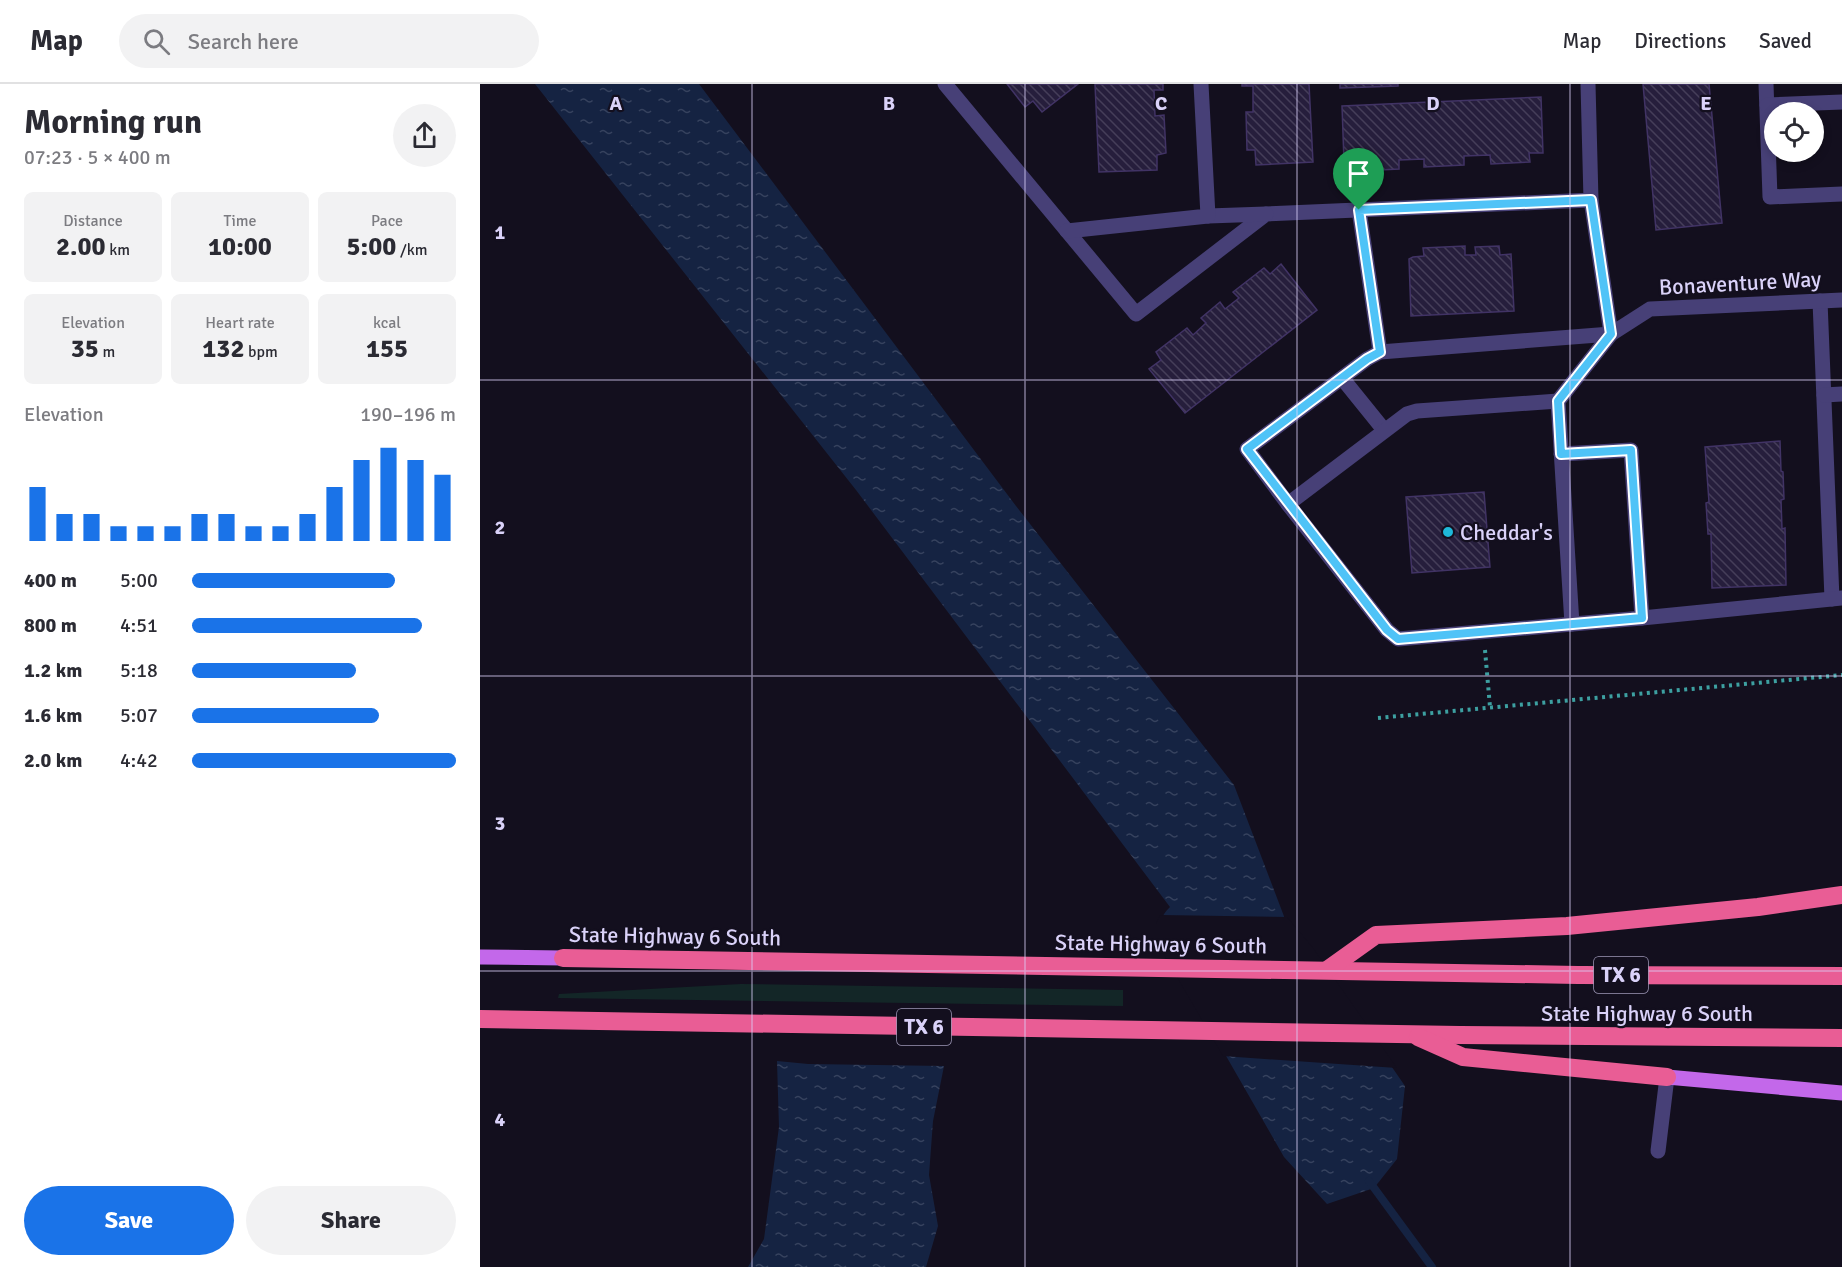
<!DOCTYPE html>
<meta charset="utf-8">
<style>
body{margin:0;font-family:Signika,sans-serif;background:#f2f2f3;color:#2b2b33;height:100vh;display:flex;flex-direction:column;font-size:22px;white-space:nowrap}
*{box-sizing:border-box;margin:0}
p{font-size:20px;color:#7c7c81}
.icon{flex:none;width:33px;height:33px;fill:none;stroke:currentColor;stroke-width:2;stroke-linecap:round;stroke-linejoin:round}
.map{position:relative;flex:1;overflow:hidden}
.side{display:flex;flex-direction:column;background:#fff;width:480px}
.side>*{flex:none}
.fabs{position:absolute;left:1284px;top:18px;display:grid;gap:12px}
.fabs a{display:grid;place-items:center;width:60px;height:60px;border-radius:50%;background:#fff;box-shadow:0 3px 9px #0003;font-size:30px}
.pin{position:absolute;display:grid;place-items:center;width:51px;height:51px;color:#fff;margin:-62px -26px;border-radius:50% 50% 50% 0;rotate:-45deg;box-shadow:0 0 6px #0007}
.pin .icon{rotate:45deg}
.round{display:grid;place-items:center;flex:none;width:63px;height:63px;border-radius:32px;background:#f2f2f3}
.summary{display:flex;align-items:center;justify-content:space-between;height:102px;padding:0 24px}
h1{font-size:33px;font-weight:700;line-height:45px}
.stats{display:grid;grid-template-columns:repeat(3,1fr);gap:9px;height:102px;padding:6px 24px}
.stats div{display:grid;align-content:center;border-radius:9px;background:#f2f2f3;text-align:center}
.stats b{font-size:26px;font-weight:700}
.stats small{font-size:16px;font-weight:400}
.stats p{font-size:16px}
.chart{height:168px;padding:12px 24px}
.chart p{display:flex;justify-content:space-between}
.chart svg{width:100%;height:108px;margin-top:6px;stroke:#1a73e8;stroke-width:6}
.button{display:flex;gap:12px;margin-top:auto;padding:12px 24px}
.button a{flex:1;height:69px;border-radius:36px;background:#1a73e8;color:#fff;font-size:24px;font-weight:700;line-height:69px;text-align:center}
.button a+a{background:#f2f2f3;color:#2b2b33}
ul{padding:0 24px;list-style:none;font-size:20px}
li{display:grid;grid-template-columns:96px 72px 1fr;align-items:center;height:45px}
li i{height:15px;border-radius:8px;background:#1a73e8}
header{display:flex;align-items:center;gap:36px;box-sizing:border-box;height:84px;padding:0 30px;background:#fff;border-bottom:2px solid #e1e1e2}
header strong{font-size:28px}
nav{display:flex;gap:33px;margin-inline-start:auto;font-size:21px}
.search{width:420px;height:54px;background:#f2f2f3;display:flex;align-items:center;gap:15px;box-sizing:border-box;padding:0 21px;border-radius:33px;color:#7c7c81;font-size:22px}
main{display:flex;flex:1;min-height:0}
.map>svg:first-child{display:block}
.green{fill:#132627}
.water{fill:url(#water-ripples)}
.pier{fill:#130f1e}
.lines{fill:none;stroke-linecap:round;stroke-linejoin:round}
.stream{stroke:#152342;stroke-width:8}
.building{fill:url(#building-back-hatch);stroke:#413365;stroke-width:1.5}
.path{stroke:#3da0a1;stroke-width:4;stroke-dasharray:3 4.5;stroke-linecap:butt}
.minor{stroke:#474077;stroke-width:15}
.major{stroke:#c368ea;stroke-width:15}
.highway{stroke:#e95d95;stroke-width:18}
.route-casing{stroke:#fff;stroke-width:12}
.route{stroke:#4fc3f7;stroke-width:8}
.grid{fill:none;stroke:#dad2f9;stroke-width:1.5;stroke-opacity:0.55}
.poi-dot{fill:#1eb8d9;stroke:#130f1e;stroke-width:2}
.labels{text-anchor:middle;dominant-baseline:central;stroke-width:4.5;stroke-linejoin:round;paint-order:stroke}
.shield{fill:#130f1e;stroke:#9e98b7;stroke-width:1.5}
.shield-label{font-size:21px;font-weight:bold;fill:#dad2f9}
.street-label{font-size:22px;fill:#dad2f9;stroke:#130f1e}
.poi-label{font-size:22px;fill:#dad2f9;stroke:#130f1e;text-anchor:start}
.grid-label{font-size:20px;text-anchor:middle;font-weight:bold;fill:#dad2f9;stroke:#130f1e;stroke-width:4.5;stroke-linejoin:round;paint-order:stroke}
</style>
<header>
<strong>Map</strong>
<div class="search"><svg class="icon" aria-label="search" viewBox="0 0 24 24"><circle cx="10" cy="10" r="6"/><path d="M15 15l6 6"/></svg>Search here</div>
<nav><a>Map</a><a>Directions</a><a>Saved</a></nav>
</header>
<main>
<section class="side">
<div class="summary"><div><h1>Morning run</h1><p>07:23 · 5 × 400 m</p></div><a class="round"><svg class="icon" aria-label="share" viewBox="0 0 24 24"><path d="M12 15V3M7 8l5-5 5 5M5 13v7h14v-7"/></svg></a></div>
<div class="stats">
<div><p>Distance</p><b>2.00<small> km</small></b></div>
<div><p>Time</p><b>10:00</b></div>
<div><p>Pace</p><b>5:00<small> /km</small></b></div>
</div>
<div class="stats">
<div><p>Elevation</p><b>35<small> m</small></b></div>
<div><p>Heart rate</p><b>132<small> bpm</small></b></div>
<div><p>kcal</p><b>155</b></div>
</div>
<div class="chart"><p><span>Elevation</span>190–196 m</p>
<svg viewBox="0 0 160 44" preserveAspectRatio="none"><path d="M5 44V22M15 44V33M25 44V33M35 44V38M45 44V38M55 44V38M65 44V33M75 44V33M85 44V38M95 44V38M105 44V33M115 44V22M125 44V11M135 44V6M145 44V11M155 44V17"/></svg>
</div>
<ul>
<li><b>400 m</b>5:00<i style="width:77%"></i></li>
<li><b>800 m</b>4:51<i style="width:87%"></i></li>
<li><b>1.2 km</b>5:18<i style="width:62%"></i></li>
<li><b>1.6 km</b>5:07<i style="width:71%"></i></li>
<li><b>2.0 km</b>4:42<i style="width:100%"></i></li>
</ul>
<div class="button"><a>Save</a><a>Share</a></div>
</section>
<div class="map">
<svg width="1362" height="1183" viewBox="0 0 1362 1183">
<defs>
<pattern id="water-ripples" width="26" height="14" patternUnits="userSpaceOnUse" patternTransform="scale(1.5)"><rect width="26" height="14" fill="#152342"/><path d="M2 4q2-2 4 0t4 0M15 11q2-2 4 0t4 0" fill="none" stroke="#36425e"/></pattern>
<pattern id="building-back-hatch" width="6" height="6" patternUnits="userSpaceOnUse" patternTransform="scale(1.5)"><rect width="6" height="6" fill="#261e3c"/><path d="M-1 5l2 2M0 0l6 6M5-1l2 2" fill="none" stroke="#453e59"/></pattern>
</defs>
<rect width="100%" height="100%" fill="#130f1e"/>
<!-- green -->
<path class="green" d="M261,900L643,906V922L78,914L79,910Z"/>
<!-- water -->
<g class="water">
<path d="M55,0H219L536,422L754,701L805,835L831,866L925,1002L917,1075L894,1104L847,1120L804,1073L679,855C679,842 680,832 690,823L376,406Z"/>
<path d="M297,977L328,980L464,982L453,1037L449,1091L458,1142L446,1183H268L284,1155L299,1043Z"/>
</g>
<!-- pier -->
<path class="pier" d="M680,831L807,833L833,864L917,984L743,972L676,857V840Z"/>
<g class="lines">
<!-- stream -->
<path class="stream" d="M889,1097L952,1183"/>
</g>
<!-- building -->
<g class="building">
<path d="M527,0H598L562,28L553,17L545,23Z"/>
<path d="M615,0H683V6H674L675,32L684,31L686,69L677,71V86L619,88Z"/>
<path d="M762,0H829L833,78L776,81L775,66H767L766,28H773V2H762Z"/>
<path d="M860,0H918V2L860,4Z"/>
<path d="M1163,0H1229L1242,139L1176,146Z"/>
<path d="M1061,13L1063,69H1049L1050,78L1011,80L1010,71L984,72V81L944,83V75L919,76V85L879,87V78H864L862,22Z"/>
<path d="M985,162V171H996L995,163L1019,162L1020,171L1031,170L1034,227L931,232L929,175L933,173L944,172L943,164Z"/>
<path d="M801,180L837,226L705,329L669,285L681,276L676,268L707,244L713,251L726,239L721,234L740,218L745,225L759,214L753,208L784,184L790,190Z"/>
<path d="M1300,357L1301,387L1303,388L1304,415L1301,416L1302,445L1305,444L1306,501L1232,504L1231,450H1228L1226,419L1229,418L1225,363Z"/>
<path d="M1004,408L1010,483L932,489L926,413Z"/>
</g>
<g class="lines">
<!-- path -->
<g class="path">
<path d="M1005,566L1010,623"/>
<path d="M898,634L1362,591"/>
</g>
<!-- minor -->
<g class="minor">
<path d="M465,0L656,230L786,130L1111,116L1108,0"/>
<path d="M1286,0L1290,113L1362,110"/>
<path d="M1287,21L1362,18"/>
<path d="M1111,116L1131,250"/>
<path d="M879,126L900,268"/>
<path d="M728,132L786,130"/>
<path d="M587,147L728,132L721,0"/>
<path d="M1340,217L1352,515"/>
<path d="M862,294L904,346"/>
<path d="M1344,311L1362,310"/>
<path d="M1078,317L937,327L927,330L808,420L907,546L918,555L1162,534L1362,514"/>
<path d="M1081,370L1151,366L1162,534"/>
<path d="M808,420L767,365L887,275L900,268L1131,250"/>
<path d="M1092,540L1078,317L1131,250L1170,225L1362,216"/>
<path d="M1178,1067L1187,993"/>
</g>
<!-- major -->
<g class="major">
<path d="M0,873L83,874"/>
<path d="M1187,993L1362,1009"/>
</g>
<!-- highway -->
<g class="highway">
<path d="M83,874L1098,891L1362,892"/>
<path d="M847,886L896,851L1087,842L1278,823L1362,811"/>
<path d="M0,935L980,951L1362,954"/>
<path d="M938,953L983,973L1187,993"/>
</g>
</g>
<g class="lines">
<defs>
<path id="route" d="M1111,116L1131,250L1078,317L1081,370L1151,366L1162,534L918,555L907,546L767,365L887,275L900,268L879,126Z"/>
</defs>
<!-- route casing -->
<use href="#route" class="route-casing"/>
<!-- route -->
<use href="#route" class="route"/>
</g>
<!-- grid -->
<path class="grid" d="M272,0V1183M545,0V1183M817,0V1183M1090,0V1183M0,296H1362M0,592H1362M0,887H1362"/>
<!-- markers -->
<circle class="poi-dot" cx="968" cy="448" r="6"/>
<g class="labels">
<!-- shield labels -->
<g class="shield">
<rect x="1114" y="873" width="54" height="36" rx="4.5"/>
<rect x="417" y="925" width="54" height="36" rx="4.5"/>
</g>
<g class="shield-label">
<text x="1141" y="891">TX 6</text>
<text x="444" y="943">TX 6</text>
</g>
<!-- street labels -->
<g class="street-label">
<text transform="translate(1260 199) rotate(-3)">Bonaventure Way</text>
<text transform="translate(195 852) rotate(1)">State Highway 6 South</text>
<text transform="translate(681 860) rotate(1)">State Highway 6 South</text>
<text x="1167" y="929">State Highway 6 South</text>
</g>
<!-- poi labels -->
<g class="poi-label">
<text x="980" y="448">Cheddar's</text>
</g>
</g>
<g class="grid-label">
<text x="136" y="26">A</text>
<text x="409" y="26">B</text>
<text x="681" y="26">C</text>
<text x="953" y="26">D</text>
<text x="1226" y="26">E</text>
<text x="20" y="155">1</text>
<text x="20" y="450">2</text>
<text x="20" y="746">3</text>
<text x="20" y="1042">4</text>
</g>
</svg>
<div class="fabs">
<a><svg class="icon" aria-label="locate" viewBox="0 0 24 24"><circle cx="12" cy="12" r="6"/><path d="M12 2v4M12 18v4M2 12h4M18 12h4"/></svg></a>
</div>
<div class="pin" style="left:879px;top:126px;background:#1e9e55"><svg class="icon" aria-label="arrive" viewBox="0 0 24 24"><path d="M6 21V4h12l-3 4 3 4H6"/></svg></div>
</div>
</main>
